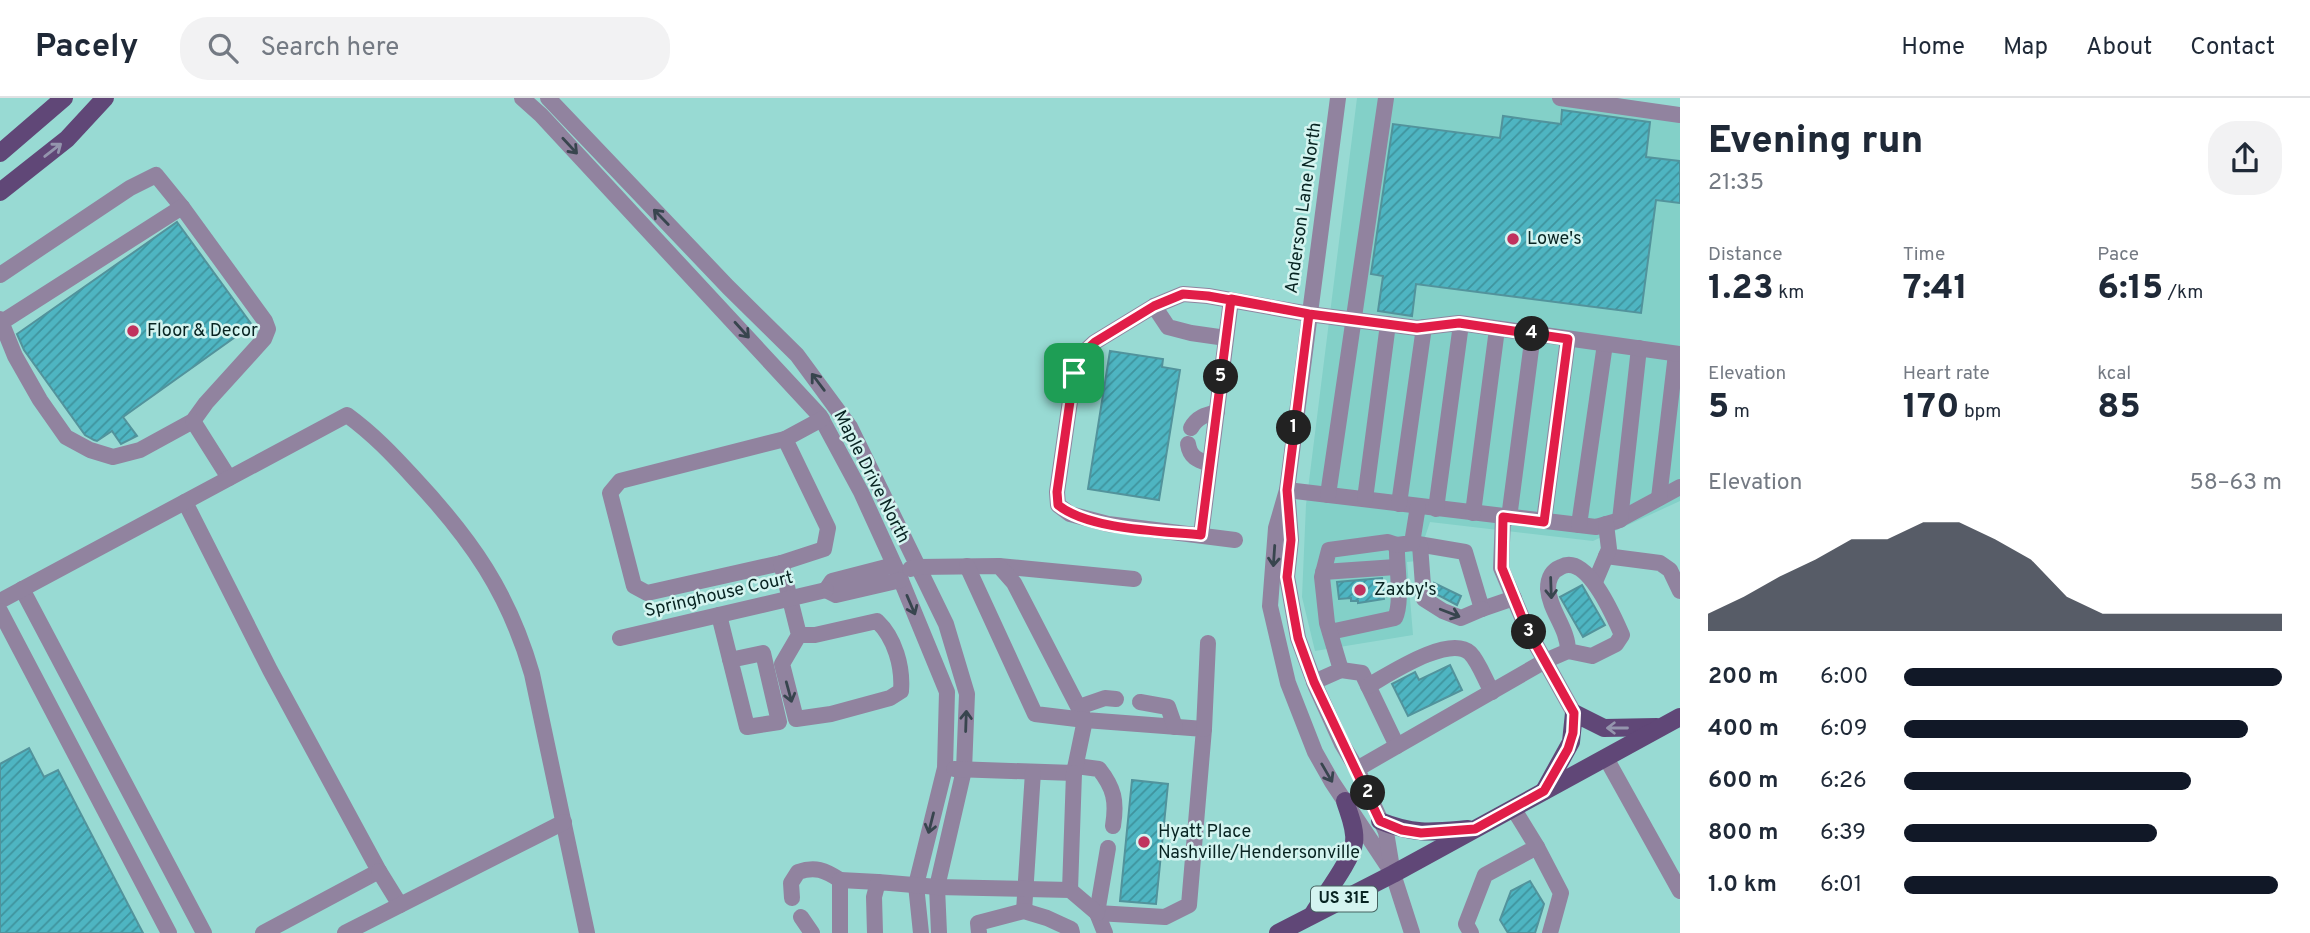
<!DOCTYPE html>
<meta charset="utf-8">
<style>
body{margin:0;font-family:Overpass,sans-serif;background:#f2f2f3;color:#1f2937;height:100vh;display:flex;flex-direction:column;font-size:26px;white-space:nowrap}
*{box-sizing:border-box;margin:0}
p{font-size:23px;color:#747a83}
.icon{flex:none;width:38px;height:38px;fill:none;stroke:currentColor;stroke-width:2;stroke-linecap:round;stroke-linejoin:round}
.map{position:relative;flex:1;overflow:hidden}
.details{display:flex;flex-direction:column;background:#fff;width:630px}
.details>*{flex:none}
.pin{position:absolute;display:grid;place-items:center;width:60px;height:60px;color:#fff;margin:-30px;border-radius:14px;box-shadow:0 4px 10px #0006}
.km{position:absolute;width:35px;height:35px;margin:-18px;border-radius:50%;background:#222;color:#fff;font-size:19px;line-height:35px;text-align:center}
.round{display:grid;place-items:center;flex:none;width:74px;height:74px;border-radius:28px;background:#f2f2f3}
.headline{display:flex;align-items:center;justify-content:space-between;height:119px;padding:0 28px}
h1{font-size:38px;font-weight:800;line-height:52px}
.metrics{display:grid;grid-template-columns:repeat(3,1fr);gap:10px;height:119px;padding:7px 28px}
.metrics div{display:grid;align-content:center}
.metrics b{font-size:35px;font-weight:800}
.metrics small{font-size:19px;font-weight:400}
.metrics p{font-size:19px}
.chart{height:196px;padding:14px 28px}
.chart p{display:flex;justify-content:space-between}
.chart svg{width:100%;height:126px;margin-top:7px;fill:#111827;opacity:.7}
ul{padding:0 28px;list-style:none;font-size:23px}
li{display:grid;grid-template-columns:112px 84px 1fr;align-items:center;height:52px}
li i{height:18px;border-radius:9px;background:#111827}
header{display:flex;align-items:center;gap:42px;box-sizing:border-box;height:98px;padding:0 35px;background:#fff;border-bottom:2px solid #e0e1e3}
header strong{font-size:33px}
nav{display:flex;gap:38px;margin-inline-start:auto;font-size:24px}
.search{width:490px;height:63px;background:#f2f2f3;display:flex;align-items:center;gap:18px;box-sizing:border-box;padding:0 24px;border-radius:28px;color:#747a83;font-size:26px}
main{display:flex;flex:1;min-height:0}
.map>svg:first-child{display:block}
.built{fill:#83d0c8}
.building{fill:url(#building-hatch);stroke:#52939c;stroke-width:2}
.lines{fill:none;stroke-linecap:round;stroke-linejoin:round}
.minor{stroke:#91839f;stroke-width:16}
.major{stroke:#604777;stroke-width:18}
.oneway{stroke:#38454e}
.oneway2{stroke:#9495ad}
.route-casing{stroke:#fff;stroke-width:14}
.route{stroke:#e11d48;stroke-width:9}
.poi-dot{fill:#c0325e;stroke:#d4f4f0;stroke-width:2.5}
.labels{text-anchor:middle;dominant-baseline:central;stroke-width:5;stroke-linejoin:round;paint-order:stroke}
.shield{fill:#d4f4f0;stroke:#456260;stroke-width:2}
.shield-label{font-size:16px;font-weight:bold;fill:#082422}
.street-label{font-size:18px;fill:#082422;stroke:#d4f4f0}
.poi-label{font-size:18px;fill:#082422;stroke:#d4f4f0;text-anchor:start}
</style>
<header>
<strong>Pacely</strong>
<div class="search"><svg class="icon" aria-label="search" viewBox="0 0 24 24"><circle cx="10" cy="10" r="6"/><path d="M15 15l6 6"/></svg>Search here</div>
<nav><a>Home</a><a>Map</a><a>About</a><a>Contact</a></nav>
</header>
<main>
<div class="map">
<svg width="1680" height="835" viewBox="0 0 1680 835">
<defs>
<pattern id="building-hatch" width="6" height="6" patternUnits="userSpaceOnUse" patternTransform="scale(1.75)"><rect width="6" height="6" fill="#4eb5c2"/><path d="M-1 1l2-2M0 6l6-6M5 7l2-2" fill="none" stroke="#3f939d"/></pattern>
</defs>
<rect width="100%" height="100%" fill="#98dad3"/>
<!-- built -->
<path class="built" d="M1357,0H1616L1680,10V403L1593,443L1430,424L1417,463L1407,464L1413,537L1315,553L1302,499L1306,407Z"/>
<!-- building -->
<g class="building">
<path d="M1562,12L1650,24L1646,59L1680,63V105L1656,102L1641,215L1416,186L1412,218L1378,213L1383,178L1371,176L1393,26L1500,40L1503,18L1561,26Z"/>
<path d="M177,124L252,227L123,319L137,338L121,346L112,333L97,343L94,342L85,337L24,252L17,236Z"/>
<path d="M1110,253L1163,261L1162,269L1180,272L1159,402L1088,391Z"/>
<path d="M1382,480L1384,501L1358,505V503H1351V500L1339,501L1337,484Z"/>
<path d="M1434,485L1461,498L1457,507L1434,495Z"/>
<path d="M1582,487L1605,527L1583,539L1560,499Z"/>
<path d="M1450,567L1462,592L1408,618L1392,586L1415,574L1419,582Z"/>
<path d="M29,650L44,679L58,672L143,835H0V666Z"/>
<path d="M1132,682L1168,686L1156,806L1120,803Z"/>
<path d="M1530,783L1544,806L1535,835H1508L1500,822L1511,793Z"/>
</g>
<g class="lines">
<!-- minor -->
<g class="minor">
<path d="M522,0L541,17L820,318L861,394L898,475L947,594L945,670L916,787L921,835"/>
<path d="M548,0L728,189L797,257L850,329L946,526L967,596L964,672L937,789L939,835"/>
<path d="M1338,0L1287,392L1276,430L1270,508L1288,585L1315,654L1332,684L1393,776"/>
<path d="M1560,0L1680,17"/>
<path d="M0,177L130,90L156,77L182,109"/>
<path d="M1154,208L1168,229L1191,235L1226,240"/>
<path d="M0,221L15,258L40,302L66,339L90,352L113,359L140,352L193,323L206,305L264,241L268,231L265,223L182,109L2,224"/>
<path d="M193,323L229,380"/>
<path d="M1191,330C1197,319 1205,317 1217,314"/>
<path d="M1188,346C1190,360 1198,362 1210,366"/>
<path d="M1287,392L1596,429L1617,423L1680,389"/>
<path d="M1328,397L1386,0"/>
<path d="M1659,400L1676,256"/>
<path d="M1365,401L1388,226"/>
<path d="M1288,403L1291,442L1287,479L1298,540L1316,589L1342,646L1357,671L1386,734L1393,776L1412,835"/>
<path d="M185,404L270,572L379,773L263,835"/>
<path d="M1399,406L1424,229"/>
<path d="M1436,411L1461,226"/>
<path d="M1473,415L1497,231"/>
<path d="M1503,419L1501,470L1526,529L1574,615"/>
<path d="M1509,420L1533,236"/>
<path d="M1620,422L1639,250"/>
<path d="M1544,423L1568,241"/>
<path d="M1579,427L1605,246"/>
<path d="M1201,437L1231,202"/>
<path d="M1235,442L1108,426L1070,416L1058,407L1057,394L1074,275L1082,256L1095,244L1154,208L1183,196L1208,198L1309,216L1417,230L1459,225L1680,256"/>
<path d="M1412,445L1465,454L1482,511L1514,500"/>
<path d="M1420,447L1424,501L1443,513L1461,520L1482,511"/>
<path d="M1606,458L1660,465L1670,472L1680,493"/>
<path d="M781,465L647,495L634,488L610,395L620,383L785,341"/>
<path d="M894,467L832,483L826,492L836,497L901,482"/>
<path d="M999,468L1134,481"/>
<path d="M910,471L918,469L999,468L1014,485L1085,622L1204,631L1189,807L1165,819L1097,815L1105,835"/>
<path d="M1323,474L1396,469"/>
<path d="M1595,484L1609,451L1606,426"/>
<path d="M22,491L204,835"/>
<path d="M0,503L347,317C373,336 393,357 414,380C471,441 509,495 532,576L587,835"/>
<path d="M0,513L169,835"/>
<path d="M719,517L747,629L779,624L763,555L730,562"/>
<path d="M1330,534L1395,520C1403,504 1396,466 1397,447"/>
<path d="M799,537H815L877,523C895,540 903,569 901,593L890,600L831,616L796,621L782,566L799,537L781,465L824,451L828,430L785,341L822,321"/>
<path d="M620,540L826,492"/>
<path d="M1341,572L1362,575L1397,648"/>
<path d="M1314,584L1341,572L1327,525L1322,479L1329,452L1388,444L1397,447L1412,445L1418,408"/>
<path d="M1368,588C1388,577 1449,536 1470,555C1479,564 1485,582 1492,594"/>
<path d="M1140,604L1168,609L1175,629"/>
<path d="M1079,609L1105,600L1116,601"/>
<path d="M1204,631L1208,545"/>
<path d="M1606,660L1680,793"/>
<path d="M1076,668L1099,671C1114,690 1117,703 1113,728"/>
<path d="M954,671L1074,675L1085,622L1035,616L967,468"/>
<path d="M1357,671L1545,563L1568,553L1592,558L1616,546L1622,537C1614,519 1587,455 1561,469C1551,473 1548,481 1548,491C1550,514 1568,530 1568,553"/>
<path d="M1537,749L1561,795L1550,835"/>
<path d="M379,773L400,807"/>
<path d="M1070,792L1074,675"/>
<path d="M792,800L791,785L798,774C815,768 825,772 840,782"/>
<path d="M1024,813L1033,674"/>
<path d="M1097,815L1108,750"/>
<path d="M801,819L812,835"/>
<path d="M345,835L564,724"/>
<path d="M840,835V782L878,784"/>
<path d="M875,835L874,799L878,784L937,789L1070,792L1097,815"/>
<path d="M979,835L978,825L1024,813L1047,820L1071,831L1072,835"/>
<path d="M1471,835L1466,826L1485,777L1537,749L1513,710"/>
</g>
<!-- major -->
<g class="major">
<path d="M0,55L64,0"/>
<path d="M0,94L67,41L105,0"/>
<path d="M1544,693L1571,644L1574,615L1604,630L1657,629"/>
<path d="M1380,723C1415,737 1433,734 1468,731"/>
<path d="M1313,816C1323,799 1352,762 1354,745C1356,731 1349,716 1345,703"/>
<path d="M1278,835L1393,776L1680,619"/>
</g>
</g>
<!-- one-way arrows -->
<defs><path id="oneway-shaft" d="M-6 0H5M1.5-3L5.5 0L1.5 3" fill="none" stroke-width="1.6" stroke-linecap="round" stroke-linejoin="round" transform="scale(1.75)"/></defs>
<g class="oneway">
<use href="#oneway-shaft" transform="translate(570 48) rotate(47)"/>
<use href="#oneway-shaft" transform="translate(661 119) rotate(-134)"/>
<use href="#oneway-shaft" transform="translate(742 232) rotate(48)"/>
<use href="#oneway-shaft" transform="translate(818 284) rotate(-127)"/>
<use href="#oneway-shaft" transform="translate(1274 458) rotate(94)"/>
<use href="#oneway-shaft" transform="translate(1551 490) rotate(88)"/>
<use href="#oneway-shaft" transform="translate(911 507) rotate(67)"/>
<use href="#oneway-shaft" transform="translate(1450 515) rotate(21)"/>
<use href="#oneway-shaft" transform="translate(789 594) rotate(75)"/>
<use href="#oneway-shaft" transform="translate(966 623) rotate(-88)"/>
<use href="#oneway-shaft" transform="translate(1327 675) rotate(60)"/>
<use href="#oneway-shaft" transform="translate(931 725) rotate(104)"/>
</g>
<g class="oneway2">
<use href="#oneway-shaft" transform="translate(53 52) rotate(-38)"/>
<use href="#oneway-shaft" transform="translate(1617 630) rotate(180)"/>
</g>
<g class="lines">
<defs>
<path id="route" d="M1074,275L1082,256L1095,244L1154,208L1183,196L1208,198L1309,216L1287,392L1291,442L1287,479L1298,540L1314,584L1380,723L1402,732L1421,735L1475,731L1544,693L1568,651L1573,635L1574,615L1526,529L1502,470L1503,419L1544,424L1568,241L1459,225L1417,230L1309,216L1231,201L1201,437C1162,433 1089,432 1058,407L1057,394L1074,275"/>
</defs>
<!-- route casing -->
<use href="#route" class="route-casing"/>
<!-- route -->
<use href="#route" class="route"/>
</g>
<!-- markers -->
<g class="poi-dot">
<circle cx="1513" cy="141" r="7"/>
<circle cx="133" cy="233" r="7"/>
<circle cx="1360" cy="492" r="7"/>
<circle cx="1144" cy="744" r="7"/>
</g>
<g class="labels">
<!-- shield labels -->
<rect class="shield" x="1311" y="788.5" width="66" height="25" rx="5"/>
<g class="shield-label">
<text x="1344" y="801">US 31E</text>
</g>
<!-- street labels -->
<g class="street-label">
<text transform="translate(1304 110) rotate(-82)">Anderson Lane North</text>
<text transform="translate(871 379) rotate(63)">Maple Drive North</text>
<text transform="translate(719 497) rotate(-13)">Springhouse Court</text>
</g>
<!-- poi labels -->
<g class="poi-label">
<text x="1527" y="141">Lowe's</text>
<text x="147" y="233">Floor &amp; Decor</text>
<text x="1374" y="492">Zaxby's</text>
<text x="1158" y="734">Hyatt Place<tspan x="1158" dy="21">Nashville/Hendersonville</tspan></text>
</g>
</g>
</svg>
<div class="pin" style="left:1074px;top:275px;background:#1e9e55"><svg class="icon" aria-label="arrive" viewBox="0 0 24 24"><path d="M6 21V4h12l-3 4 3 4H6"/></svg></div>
<b class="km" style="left:1294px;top:330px">1</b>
<b class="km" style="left:1368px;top:695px">2</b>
<b class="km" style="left:1529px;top:534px">3</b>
<b class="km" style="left:1532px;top:236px">4</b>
<b class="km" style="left:1221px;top:279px">5</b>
</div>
<section class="details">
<div class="headline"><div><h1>Evening run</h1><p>21:35</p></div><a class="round"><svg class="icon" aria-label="share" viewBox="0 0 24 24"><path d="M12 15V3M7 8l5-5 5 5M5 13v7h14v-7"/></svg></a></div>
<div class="metrics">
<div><p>Distance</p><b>1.23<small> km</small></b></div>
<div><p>Time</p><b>7:41</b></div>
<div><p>Pace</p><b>6:15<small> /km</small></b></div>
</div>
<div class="metrics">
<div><p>Elevation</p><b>5<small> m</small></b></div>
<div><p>Heart rate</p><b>170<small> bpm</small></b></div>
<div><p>kcal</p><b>85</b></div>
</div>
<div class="chart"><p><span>Elevation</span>58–63 m</p>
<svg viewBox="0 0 160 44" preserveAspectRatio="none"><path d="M0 44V38L10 32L20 25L30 19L40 12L50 12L60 6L70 6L80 12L90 19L100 32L110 38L120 38L130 38L140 38L150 38L160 38V44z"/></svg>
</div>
<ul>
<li><b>200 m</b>6:00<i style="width:100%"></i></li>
<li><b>400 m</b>6:09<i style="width:91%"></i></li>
<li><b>600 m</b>6:26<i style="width:76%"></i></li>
<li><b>800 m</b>6:39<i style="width:67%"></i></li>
<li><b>1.0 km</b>6:01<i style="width:99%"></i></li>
</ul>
</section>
</main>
